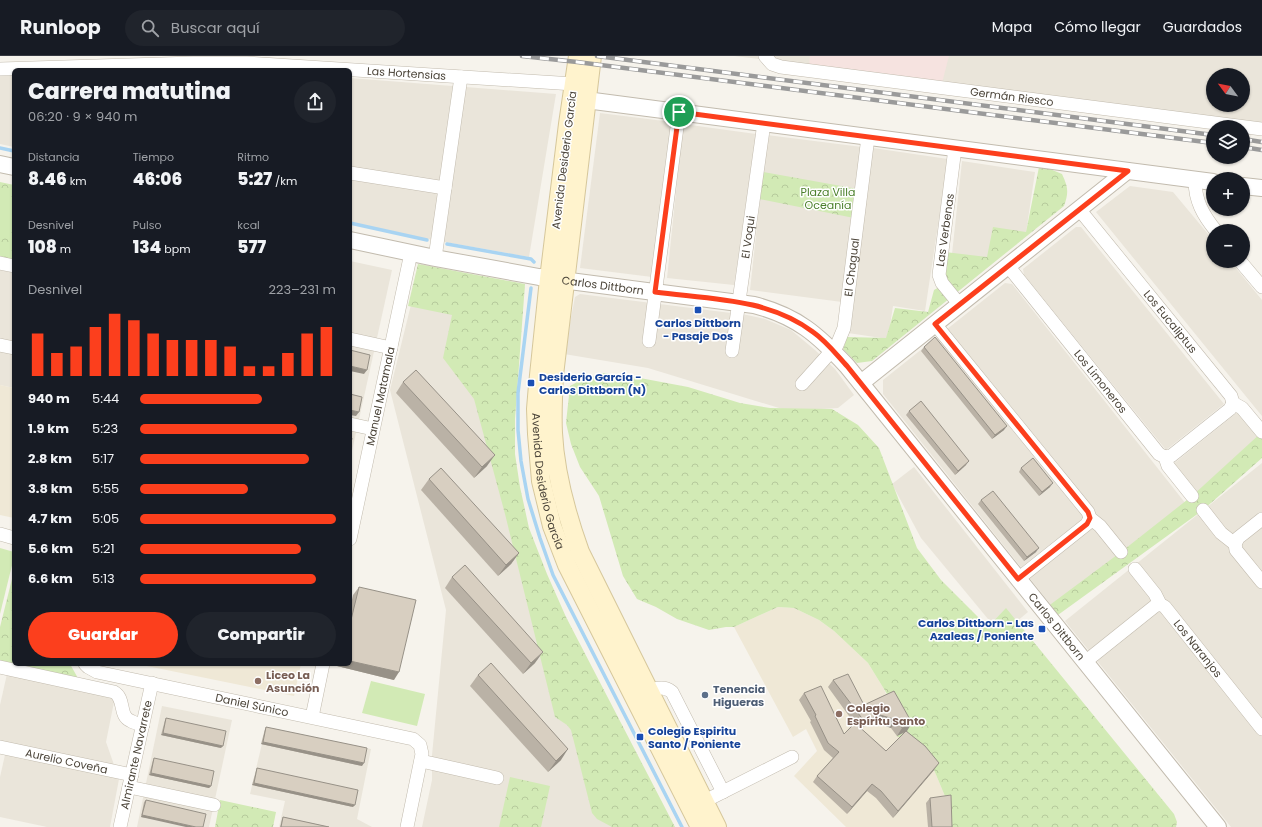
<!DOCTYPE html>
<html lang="es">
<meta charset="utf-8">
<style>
body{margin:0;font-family:Poppins,sans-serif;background:#20242c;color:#f1f3f6;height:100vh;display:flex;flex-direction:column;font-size:15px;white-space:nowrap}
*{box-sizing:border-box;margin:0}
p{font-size:13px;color:#9ea1a6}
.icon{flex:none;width:22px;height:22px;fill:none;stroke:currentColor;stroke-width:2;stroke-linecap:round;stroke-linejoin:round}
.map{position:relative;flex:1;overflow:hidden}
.side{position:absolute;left:12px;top:12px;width:340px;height:598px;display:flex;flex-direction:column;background:#171b24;border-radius:6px;box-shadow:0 1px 3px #0004}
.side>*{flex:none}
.needle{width:26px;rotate:302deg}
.fabs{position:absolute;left:1206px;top:12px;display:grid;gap:8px}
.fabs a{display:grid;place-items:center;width:44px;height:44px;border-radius:50%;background:#171b24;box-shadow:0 1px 3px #0004;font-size:20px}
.pin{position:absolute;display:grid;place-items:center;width:34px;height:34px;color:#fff;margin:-17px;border:2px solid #fff;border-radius:50%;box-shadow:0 1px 4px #0007}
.round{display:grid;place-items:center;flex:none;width:42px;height:42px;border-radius:21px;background:#20242c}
.summary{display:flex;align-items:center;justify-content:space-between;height:68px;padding:0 16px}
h1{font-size:22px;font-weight:800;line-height:30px}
.metrics{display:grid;grid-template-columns:repeat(3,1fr);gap:6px;height:68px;padding:4px 16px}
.metrics div{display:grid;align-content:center}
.metrics b{font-size:17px;font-weight:800}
.metrics small{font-size:11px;font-weight:400}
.metrics p{font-size:11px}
.chart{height:112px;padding:8px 16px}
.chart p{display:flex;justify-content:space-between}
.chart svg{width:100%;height:72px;margin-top:4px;stroke:#fc3f1d;stroke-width:6}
.action{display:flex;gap:8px;margin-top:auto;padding:8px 16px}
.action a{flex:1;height:46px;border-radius:24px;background:#fc3f1d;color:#fff;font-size:16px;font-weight:800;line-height:46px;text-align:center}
.action a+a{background:#20242c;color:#f1f3f6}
ul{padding:0 16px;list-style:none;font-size:13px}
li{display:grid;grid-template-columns:64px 48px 1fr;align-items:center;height:30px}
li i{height:10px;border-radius:5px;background:#fc3f1d}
header{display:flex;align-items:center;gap:24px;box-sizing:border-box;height:56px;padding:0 20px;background:#171b24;border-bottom:1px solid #363941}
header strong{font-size:19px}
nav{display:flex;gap:22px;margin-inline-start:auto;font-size:14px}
.search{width:280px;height:36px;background:#20242c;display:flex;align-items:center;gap:10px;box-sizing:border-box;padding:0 14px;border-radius:22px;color:#9ea1a6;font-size:15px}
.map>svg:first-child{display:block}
.residential{fill:#eae5da;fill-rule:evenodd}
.education{fill:#efe8d6}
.medical{fill:#f6e3e0}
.forest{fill:url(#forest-crowns)}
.garden{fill:#d2eab5}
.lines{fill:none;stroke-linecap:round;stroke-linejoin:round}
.stream{stroke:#a9d4f2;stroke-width:3.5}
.minor-casing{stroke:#c2bbae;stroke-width:14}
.tertiary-casing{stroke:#c2bbae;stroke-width:18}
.secondary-casing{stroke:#d6c79b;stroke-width:20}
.minor{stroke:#fff;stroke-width:13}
.tertiary{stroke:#fff;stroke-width:16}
.secondary{stroke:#fff3cd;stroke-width:18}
.rail-casing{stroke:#9a9a9a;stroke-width:4.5}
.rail{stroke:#fff;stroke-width:3;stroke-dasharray:9;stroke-linecap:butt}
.wall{fill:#bab2a6;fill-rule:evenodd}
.shaded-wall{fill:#979187}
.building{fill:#d8cfc1;stroke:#979187}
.route-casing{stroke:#fff;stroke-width:8}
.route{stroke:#fc3f1d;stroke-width:5}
.transit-dot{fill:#1a4fb4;stroke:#fff;stroke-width:1.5}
.education-dot{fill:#8d6e63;stroke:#fff;stroke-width:1.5}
.service-dot{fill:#5c6f8a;stroke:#fff;stroke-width:1.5}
.labels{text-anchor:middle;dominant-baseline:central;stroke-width:3;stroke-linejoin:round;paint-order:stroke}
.street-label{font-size:11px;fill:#4b4439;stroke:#fff}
.park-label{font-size:11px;fill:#4a7f2a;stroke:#fff}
.transit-label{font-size:11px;font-weight:bold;fill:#164399;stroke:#fff;text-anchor:start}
.education-label{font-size:11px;font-weight:bold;fill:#785e54;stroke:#fff;text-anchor:start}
.service-label{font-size:11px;font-weight:bold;fill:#4e5e75;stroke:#fff;text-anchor:start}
</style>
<header>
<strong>Runloop</strong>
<div class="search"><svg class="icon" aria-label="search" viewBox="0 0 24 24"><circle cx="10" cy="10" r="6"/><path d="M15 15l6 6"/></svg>Buscar aquí</div>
<nav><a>Mapa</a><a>Cómo llegar</a><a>Guardados</a></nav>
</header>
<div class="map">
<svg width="1262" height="771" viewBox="0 0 1262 771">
<defs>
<pattern id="forest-crowns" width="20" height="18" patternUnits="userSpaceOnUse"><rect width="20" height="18" fill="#d2eab5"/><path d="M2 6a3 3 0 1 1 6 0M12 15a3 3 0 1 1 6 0" fill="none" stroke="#b6ca9c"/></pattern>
</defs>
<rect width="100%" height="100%" fill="#f6f3ec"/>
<!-- residential -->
<g class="residential">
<path d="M734,0H1262V67L809,9ZM1213,19H1243V49H1213Z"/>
<path d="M0,20H14V91L0,88Z"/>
<path d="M350,22L556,38L529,201L428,183L350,166Z"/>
<path d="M600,57L672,66L652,221L580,212Z"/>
<path d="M683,68L756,78L734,229L667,222Z"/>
<path d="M767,79L862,91L842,246L750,234Z"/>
<path d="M873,92L948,103L925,255L893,250L888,283L848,277Z"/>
<path d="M962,105L1035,116L1026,177L993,173L989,202L952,198Z"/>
<path d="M1130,130L1173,136L1213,184V205H1230L1262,244V360L1096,156Z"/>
<path d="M1076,171H1081L1224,348L1166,394L1024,219L1023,213Z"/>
<path d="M350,205L392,214L350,404Z"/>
<path d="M421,208L525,231L504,337L525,482L672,771H422L432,724V699L446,554L390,334Z"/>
<path d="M0,214L14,217V332L0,329Z"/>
<path d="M1005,227L1012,228L1186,448L1055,554L883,338V324Z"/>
<path d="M580,238L747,259L765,263L791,274L815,294L835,313L854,339L838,352L789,355L648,312L564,298L575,241Z"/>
<path d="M1239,355L1262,384L1196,440L1172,409Z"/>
<path d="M1262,407V771H1231L1065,565Z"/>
<path d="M914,411L1028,556L1009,572L988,563L921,482L892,428Z"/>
<path d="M7,618L115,641L106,686L119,723L110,771H47L0,761V721L7,690L0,688V649Z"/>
<path d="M162,650L232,664L209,771H137Z"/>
<path d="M266,671L371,693L357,763L372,771H279L285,745L250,738Z"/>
</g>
<!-- education -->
<g class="education">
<path d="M0,329L14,332V462L0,459Z"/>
<path d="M778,551L794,552L819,564L834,575L868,607L884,633L902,682L934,714L947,745L948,771H846L794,720L817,695L806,673L793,681L734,571Z"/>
<path d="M137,608H301L294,640Z"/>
</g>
<!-- medical -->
<path class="medical" d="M810,0H949L942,27L809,9Z"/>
<!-- forest -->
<g class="forest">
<path d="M1039,111H1045L1062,118C1068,131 1069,136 1064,150L872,305L857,307L843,293L847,281L886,282L895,252L928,256L934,234L941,230L944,220L945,196L987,201L993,171L1026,176Z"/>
<path d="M753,114L858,133L854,162L749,141Z"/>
<path d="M0,126L14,129V204L0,201Z"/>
<path d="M418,208L525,228L515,363V398L520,431L529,472L547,518L566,561L675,771H612L597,763L592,757L571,674L567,669L555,661L505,458L474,343L443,302L452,259L408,250Z"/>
<path d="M604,317L640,322L688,331L740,347L770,352L832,353L858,369L879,392L917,492L941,524L988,571L1006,552L1174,758L1177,766L1176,771H948L947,745L934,714L920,697L902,682L896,680L907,675L884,633L868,607L834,575L819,564L794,552L778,551L734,571H726L709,574L677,563L656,551L637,543L623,520L599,440L580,411L571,388L566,367L570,330L581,324Z"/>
<path d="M1262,376V402L1203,454L1051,564L1043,554L1121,496L1192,440Z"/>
<path d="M14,515V608H70L79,624L0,606V571Z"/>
<path d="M510,721L550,730L541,771H499Z"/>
<path d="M220,744L276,756L273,771H215Z"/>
</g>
<!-- garden -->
<g class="garden">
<path d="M2,139L14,145V176L0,169V142Z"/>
<path d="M0,492L14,496V501L0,558Z"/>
<path d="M371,625L425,638L417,670L362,657Z"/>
</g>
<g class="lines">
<!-- stream -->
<g class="stream">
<path d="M0,92L14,95"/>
<path d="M350,167L427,184"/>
<path d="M447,188L531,203L534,206"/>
<path d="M531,232L518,337V374L521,405L528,443L540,482L553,519L682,771"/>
</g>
<defs>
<g id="minor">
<path id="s1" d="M765,0L772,8L781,11L1262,73"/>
<path id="s2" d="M0,13L193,7H247L574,28"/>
<path d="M955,92L939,219L942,227L960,249"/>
<path d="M350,117L445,132"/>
<path d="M1195,124C1195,145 1203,159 1216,175"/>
<path id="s3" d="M1079,153L1231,340L1233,347"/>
<path d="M435,202L461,21"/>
<path d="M1240,205L1262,231"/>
<path d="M0,207L14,210"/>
<path id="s4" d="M1008,210L1159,398L1165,401L1168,410L1192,440"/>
<path d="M935,268L1088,456L1090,462L1100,470L1121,496"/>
<path d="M350,283L391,292"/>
<path d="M649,285L679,56"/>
<path d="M0,289L14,292"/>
<path id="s5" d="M732,295L764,67"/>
<path id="s6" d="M802,328L837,289L844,272L868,81"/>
<path d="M1233,347L1242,352L1262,376"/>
<path d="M350,368L373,373"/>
<path d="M1165,401L1171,400L1230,353L1233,347"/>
<path d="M1203,454L1221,477L1235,488L1236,494L1262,526"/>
<path d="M0,478L14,482"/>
<path id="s7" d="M350,483L411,197"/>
<path d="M1235,488L1238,482L1262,463"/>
<path id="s8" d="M1135,513L1155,538L1160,548L1165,551L1262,673"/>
<path d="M1018,523L1087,468L1090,462"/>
<path d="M1085,606L1155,550L1160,548"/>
<path id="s9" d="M85,608L88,611L97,616L413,683L420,689L422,698L407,771"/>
<path d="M0,611L114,636C126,643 118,660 131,665C134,667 139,668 143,669"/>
<path d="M643,638C652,634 662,628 672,636L723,736"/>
<path d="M312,661L323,608"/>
<path id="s10" d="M0,691L132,719"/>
<path d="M421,705L497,722"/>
<path d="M129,731L214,749"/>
<path d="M697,749L792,701"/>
<path id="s11" d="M120,771L152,627"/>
</g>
<g id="tertiary">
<path d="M586,44L1213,126"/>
<path d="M0,108L14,111"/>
<path d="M1243,130L1262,132"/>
<path id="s12" d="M350,184L435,202L539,221L754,249C797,260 818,279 847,310L1218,771"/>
<path d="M861,327L1127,115"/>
</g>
<g id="secondary">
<path id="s13" d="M578,0L568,68L549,223L538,329L536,353L537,378L541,425L552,470L567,509L700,771"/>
<path d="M592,0L554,319C553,338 552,358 553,377C555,418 566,457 580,496L717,771"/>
</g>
</defs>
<!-- minor casing -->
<use href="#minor" class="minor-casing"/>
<!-- tertiary casing -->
<use href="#tertiary" class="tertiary-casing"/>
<!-- secondary casing -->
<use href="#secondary" class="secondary-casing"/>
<!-- minor -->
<use href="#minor" class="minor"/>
<!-- tertiary -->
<use href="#tertiary" class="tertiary"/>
<!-- secondary -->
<use href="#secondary" class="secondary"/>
<defs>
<g id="rail">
<path d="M522,0L577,6L1213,87"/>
<path d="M597,0L1213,79"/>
<path d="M1243,83L1262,86"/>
<path d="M1243,91L1262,94"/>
</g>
</defs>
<!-- rail casing -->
<use href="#rail" class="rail-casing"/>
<!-- rail -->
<use href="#rail" class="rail"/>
</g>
<!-- wall -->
<g class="wall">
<path d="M924,291L1004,374L992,383L921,295Z"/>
<path d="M403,326L487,410L474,422L396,337Z"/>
<path d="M909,355L966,409L955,419L906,359Z"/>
<path d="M1021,412L1050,431L1039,440L1019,416Z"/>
<path d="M429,423L519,497L511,508L498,520L421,434Z"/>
<path d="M981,444L1036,496L1024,505L978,448Z"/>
<path d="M452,521L535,607L523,618L445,532Z"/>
<path d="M359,531L394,624L337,610V608H350V553L353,539Z"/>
<path d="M478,619L561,704L548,716L470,630Z"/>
<path d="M833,624L864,649L894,635L907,675L934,714L893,762L876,742L867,735L847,758L813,726L817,720L833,702L824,694L810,666L811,665L799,644L804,637L844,678L854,667L828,631ZM875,666L891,672L897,680L906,676L886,695L860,672Z"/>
<path d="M166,662L221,692L161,679L165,664Z"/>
<path d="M266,671L362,710L261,688L265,673Z"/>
<path d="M154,702L211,730L209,732L149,719L153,704Z"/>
<path d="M257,712L353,751L252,729L256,715Z"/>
<path d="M930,742L952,771H928L926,747Z"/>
<path d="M146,744L203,771L141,761L144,746Z"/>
<path d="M283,761L329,771H280L282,763Z"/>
</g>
<!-- shaded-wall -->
<g class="shaded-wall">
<path d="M350,310L367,314L364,318L350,315Z"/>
<path d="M350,354L359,356L356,360L350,359Z"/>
<path d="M1007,370L1004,374L992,383L995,379Z"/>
<path d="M495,399L487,410L474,422L482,411Z"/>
<path d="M969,405L966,409L955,419L958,415Z"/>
<path d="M1053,427L1050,431L1039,440L1042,436Z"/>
<path d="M1039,492L1036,496L1024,505L1027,501Z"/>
<path d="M519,497L511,508L498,520L506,509Z"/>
<path d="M543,596L535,607L523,618L531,607Z"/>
<path d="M350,605L399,616L394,624L337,610L338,608H350Z"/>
<path d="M880,659L897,664L891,672L875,666L858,673L864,665Z"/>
<path d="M912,667L907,675L897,680L902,672Z"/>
<path d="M163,677L223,690L221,692L161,679Z"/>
<path d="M263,686L364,707L362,710L261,688Z"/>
<path d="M568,693L561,704L548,716L556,705Z"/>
<path d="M939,707L934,714L893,762L898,755Z"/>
<path d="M151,717L211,730L209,732L149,719Z"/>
<path d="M254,727L355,749L353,751L252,729Z"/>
<path d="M872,728L867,735L847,758L852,751Z"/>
<path d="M142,759L196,771H186L141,761Z"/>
</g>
<!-- building -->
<g class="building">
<path d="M935,281L1007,370L995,379L924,291Z"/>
<path d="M350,294L370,299L367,314L350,310Z"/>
<path d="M416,314L495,399L482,411L403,326Z"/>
<path d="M350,338L362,341L359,356L350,354Z"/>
<path d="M921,345L969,405L958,415L909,355Z"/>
<path d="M350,381L352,382L350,392Z"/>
<path d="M1033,402L1053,427L1042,436L1021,412Z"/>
<path d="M441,412L519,497L506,509L429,423Z"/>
<path d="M993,435L1039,492L1027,501L981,444Z"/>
<path d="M465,509L543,596L531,607L452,521Z"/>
<path d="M359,531L416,544L399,616L350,605V568Z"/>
<path d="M491,607L568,693L556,705L478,619Z"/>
<path d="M848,618L864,649L894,635L912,667L902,672L897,664L880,659L864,665L833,624Z"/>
<path d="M821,630L844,678L855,667L886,695L906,675L925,690L939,707L898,755L881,735L872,728L852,751L817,720L839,696L828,687L815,660L816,659L804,637Z"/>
<path d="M166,662L226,675L223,690L163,677Z"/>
<path d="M266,671L367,692L364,707L263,686Z"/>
<path d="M154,702L214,715L211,730L151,717Z"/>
<path d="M257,712L358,734L355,749L254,727Z"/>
<path d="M951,739L952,771H932L930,742Z"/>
<path d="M146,744L206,758L203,771H196L142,759Z"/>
<path d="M283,761L329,771H281Z"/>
</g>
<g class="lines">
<defs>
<path id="route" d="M679,56L1128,115L935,268L1088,456L1090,462L1087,468L1018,523L847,310C836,298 826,285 813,276C768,242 709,243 655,236Z"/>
</defs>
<!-- route casing -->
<use href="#route" class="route-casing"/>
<!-- route -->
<use href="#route" class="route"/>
</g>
<!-- markers -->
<g class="transit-dot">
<rect x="694" y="250" width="8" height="8" rx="2"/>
<rect x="527" y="323" width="8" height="8" rx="2"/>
<rect x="1038" y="569" width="8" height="8" rx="2"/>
<rect x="636" y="677" width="8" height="8" rx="2"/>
</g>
<g class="education-dot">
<circle cx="258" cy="625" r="4"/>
<circle cx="839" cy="658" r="4"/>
</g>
<circle class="service-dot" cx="705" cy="639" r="4"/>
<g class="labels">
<!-- street labels -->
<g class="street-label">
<text stroke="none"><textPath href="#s2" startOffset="407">Las Hortensias</textPath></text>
<text stroke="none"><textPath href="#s1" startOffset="253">Germán Riesco</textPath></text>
<text transform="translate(564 104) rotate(-83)">Avenida Desiderio García</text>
<text transform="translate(945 174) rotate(-82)">Las Verbenas</text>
<text stroke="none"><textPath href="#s5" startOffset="115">El Voqui</textPath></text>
<text stroke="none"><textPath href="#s6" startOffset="132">El Chagual</textPath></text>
<text stroke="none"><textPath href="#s12" startOffset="257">Carlos Dittborn</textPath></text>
<text stroke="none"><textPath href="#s3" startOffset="145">Los Eucaliptus</textPath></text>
<text stroke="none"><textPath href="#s4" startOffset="148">Los Limoneros</textPath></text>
<text stroke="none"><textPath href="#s7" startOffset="146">Manuel Matamala</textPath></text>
<text stroke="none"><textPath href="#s13" startOffset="429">Avenida Desiderio García</textPath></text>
<text stroke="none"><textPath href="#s12" startOffset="857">Carlos Dittborn</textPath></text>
<text stroke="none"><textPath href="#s8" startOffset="102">Los Naranjos</textPath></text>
<text stroke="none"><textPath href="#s9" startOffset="173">Daniel Súnico</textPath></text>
<text stroke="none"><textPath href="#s11" startOffset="74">Almirante Navarrete</textPath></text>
<text stroke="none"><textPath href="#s10" startOffset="68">Aurelio Coveña</textPath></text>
</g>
<!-- park labels -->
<g class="park-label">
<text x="828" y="136">Plaza Villa<tspan x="828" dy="13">Oceanía</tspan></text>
</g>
<!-- transit labels -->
<g class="transit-label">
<text x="698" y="267" text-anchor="middle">Carlos Dittborn<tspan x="698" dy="13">- Pasaje Dos</tspan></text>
<text x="539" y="321">Desiderio García -<tspan x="539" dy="13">Carlos Dittborn (N)</tspan></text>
<text x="1034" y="567" text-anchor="end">Carlos Dittborn - Las<tspan x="1034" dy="13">Azaleas / Poniente</tspan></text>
<text x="648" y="675">Colegio Espiritu<tspan x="648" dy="13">Santo / Poniente</tspan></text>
</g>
<!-- education labels -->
<g class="education-label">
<text x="266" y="619">Liceo La<tspan x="266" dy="13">Asunción</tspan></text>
<text x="847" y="652">Colegio<tspan x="847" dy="13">Espíritu Santo</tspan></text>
</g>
<!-- service labels -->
<g class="service-label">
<text x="713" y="633">Tenencia<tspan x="713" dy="13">Higueras</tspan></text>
</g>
</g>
</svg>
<div class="fabs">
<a><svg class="needle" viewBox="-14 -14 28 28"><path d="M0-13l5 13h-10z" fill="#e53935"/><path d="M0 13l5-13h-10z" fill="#9ea1a6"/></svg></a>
<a><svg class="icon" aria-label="layers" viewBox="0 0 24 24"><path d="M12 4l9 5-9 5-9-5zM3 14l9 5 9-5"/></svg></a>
<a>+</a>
<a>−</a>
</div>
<div class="pin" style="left:679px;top:56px;background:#1e9e55"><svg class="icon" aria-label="arrive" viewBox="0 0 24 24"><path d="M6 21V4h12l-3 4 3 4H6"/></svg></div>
<section class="side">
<div class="summary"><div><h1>Carrera matutina</h1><p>06:20 · 9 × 940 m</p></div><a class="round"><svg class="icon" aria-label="share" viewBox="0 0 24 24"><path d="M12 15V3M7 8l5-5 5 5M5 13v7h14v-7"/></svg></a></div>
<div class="metrics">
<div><p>Distancia</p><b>8.46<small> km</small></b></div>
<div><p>Tiempo</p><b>46:06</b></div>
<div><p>Ritmo</p><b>5:27<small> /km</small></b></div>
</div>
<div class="metrics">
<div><p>Desnivel</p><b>108<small> m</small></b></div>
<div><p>Pulso</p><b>134<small> bpm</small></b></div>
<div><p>kcal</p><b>577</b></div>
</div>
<div class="chart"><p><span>Desnivel</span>223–231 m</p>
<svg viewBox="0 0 160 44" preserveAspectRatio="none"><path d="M5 44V18M15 44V30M25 44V26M35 44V14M45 44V6M55 44V10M65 44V18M75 44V22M85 44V22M95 44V22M105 44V26M115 44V38M125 44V38M135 44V30M145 44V18M155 44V14"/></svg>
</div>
<ul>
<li><b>940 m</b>5:44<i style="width:62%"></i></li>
<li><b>1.9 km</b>5:23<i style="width:80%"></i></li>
<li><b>2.8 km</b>5:17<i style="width:86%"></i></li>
<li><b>3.8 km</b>5:55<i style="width:55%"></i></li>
<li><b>4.7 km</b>5:05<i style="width:100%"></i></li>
<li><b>5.6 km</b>5:21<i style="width:82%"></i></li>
<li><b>6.6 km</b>5:13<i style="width:90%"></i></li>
</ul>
<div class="action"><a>Guardar</a><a>Compartir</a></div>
</section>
</div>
